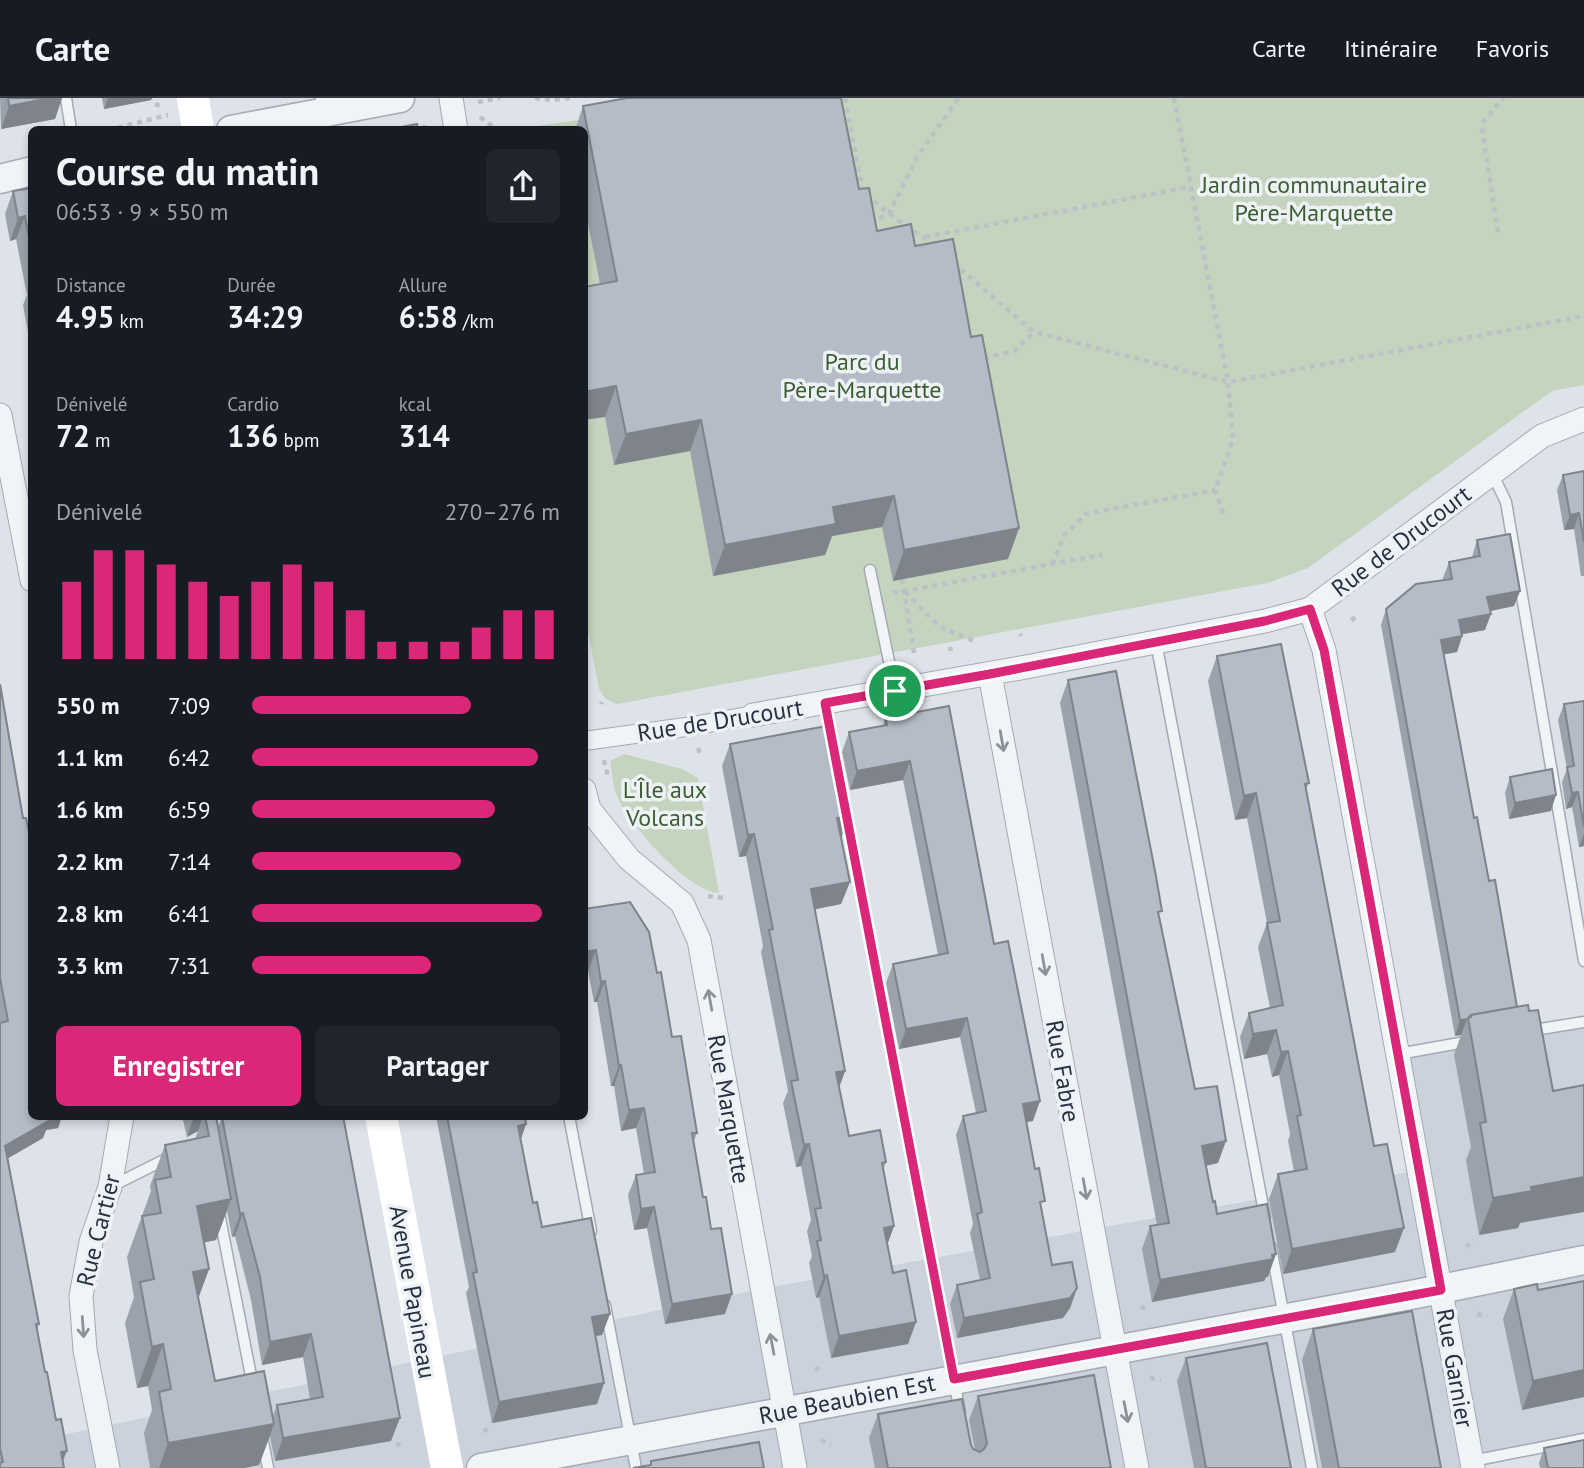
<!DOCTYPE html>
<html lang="fr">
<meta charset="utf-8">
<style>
body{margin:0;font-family:"PT Sans",sans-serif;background:#20242c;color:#f1f3f6;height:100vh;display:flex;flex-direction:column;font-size:26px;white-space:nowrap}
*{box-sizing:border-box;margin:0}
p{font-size:23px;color:#9ea1a6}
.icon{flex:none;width:38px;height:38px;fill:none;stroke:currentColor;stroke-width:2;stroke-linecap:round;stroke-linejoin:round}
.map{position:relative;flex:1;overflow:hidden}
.sheet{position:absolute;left:28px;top:28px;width:560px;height:994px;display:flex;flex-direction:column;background:#171b24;border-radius:10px;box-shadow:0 4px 10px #0003}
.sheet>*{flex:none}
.pin{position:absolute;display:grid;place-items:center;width:60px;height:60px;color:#fff;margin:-30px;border:4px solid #fff;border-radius:50%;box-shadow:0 2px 7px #0007}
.round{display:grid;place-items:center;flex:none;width:74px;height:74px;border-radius:10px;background:#20242c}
.head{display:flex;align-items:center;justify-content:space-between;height:119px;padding:0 28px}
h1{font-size:38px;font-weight:700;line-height:52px}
.stats{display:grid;grid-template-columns:repeat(3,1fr);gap:10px;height:119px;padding:7px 28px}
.stats div{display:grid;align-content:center}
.stats b{font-size:30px;font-weight:700}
.stats small{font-size:19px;font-weight:400}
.stats p{font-size:19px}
.chart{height:196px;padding:14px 28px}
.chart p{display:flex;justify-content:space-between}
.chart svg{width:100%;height:126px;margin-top:7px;stroke:#db2777;stroke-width:6}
.primary-button{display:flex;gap:14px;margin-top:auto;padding:14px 28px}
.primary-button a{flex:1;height:80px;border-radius:10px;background:#db2777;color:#fff;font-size:28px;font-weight:700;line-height:80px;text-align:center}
.primary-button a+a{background:#20242c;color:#f1f3f6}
ul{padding:0 28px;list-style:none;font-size:23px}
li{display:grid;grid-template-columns:112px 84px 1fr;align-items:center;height:52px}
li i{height:18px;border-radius:9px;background:#db2777}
header{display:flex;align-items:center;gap:42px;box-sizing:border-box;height:98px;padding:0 35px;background:#171b24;border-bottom:2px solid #363941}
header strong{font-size:33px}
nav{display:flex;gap:38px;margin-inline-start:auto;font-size:24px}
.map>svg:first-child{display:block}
.built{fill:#ccd2dc}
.green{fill:#c5d4be}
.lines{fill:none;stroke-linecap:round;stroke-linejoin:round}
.service-casing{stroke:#a3aab4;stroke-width:13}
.pedestrian-casing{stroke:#a3aab4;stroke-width:20}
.minor-casing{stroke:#a3aab4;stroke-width:25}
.tertiary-casing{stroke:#a3aab4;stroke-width:31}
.path{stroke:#bcc1c8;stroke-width:4.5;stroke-dasharray:5 5;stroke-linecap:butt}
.service{stroke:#f1f4f7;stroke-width:10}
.pedestrian{stroke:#f1f4f7;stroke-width:18}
.minor{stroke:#f1f4f7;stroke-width:23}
.tertiary{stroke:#f1f4f7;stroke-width:28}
.secondary{stroke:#fff;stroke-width:32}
.wall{fill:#9ca2ab;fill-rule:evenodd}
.shaded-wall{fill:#7f848b}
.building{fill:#b5bcc7;stroke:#7f848b;stroke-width:2}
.oneway{stroke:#8c929c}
.route-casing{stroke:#fff;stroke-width:14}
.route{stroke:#db2777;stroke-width:9}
.labels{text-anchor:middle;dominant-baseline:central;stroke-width:7;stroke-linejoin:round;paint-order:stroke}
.park-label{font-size:24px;fill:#3c5f31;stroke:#eef2f7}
.street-label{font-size:24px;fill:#263142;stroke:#eef2f7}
</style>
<header>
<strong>Carte</strong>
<nav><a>Carte</a><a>Itinéraire</a><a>Favoris</a></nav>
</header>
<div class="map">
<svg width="1584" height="1370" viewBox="0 0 1584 1370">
<rect width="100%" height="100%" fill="#dee3e9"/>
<!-- built -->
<path class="built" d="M1584,924V1340L1473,1363V1370H0V1350L761,1191L1415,1073L1398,956Z"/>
<!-- green -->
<g class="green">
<path d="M736,0H1584V287L1552,293L1308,470L1267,485L617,606L606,601L599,591L585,518L584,32H508Z"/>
<path d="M624,656L682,671L698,680L719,795C687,793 627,725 616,695C612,685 612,673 610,663Z"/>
</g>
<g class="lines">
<defs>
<g id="service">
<path d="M66,0L71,32"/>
<path d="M321,0L325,32"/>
<path d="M1492,375L1506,404L1584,863"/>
<path d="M870,472L895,592"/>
<path d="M1156,544L1265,1119"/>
<path d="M825,605L832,640"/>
<path d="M845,710L960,1314"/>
<path d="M1528,933L1584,924"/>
<path d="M1398,956L1471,943"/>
<path d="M569,1018L591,1133"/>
<path d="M110,1089L170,1059"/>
<path d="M219,1115L253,1288"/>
<path d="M1271,1149L1312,1370"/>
<path d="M605,1207L636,1370"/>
<path d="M262,1338L268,1370"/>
<path d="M1472,1363L1584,1341"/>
</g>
<path id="pedestrian" d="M584,643L693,628L753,617"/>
<g id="minor">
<path d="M451,0L456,32"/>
<path d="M0,317L32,482"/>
<path d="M1310,511L1324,552L1473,1370"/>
<path d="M990,576L1137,1370"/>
<path d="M753,617L1026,569L1265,523L1310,511L1542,338L1584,321"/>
<path d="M584,692L589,711L629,761L682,805L699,842L795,1370"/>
<path d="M108,1370L85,1252L81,1198L91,1144L110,1089L122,1018"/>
</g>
<g id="tertiary">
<path d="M231,32L400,0"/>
<path d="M0,81L32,73"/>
<path d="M481,1370L1416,1196L1584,1162"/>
</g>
</defs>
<!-- service casing -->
<use href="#service" class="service-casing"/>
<!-- pedestrian casing -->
<use href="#pedestrian" class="pedestrian-casing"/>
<!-- minor casing -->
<use href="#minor" class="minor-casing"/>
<!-- tertiary casing -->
<use href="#tertiary" class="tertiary-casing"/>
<!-- path -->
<g class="path">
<path d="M535,0L552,2L570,0"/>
<path d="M845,0L863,94L889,116L934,147"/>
<path d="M1174,0L1228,284L1233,342L1215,392L1224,417"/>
<path d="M478,4L500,0"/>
<path d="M155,6L160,8"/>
<path d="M480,19L492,28"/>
<path d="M108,32L168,17"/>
<path d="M424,32L425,25"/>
<path d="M870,124L889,116L917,59L959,0"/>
<path d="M1498,134L1482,30L1484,23L1503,0"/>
<path d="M925,139L1190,89"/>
<path d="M953,165L1034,234L1228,284L1584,218"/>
<path d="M984,260L1014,253L1034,234"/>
<path d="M1052,466L1064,438L1085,416L1215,392"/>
<path d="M902,481L914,555"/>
<path d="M905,494L940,529L977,544"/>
<path d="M893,495L1102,457"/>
<path d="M1351,522L1358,518"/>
<path d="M1020,536L1021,538"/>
<path d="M950,549L951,553"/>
<path d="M601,606L602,604"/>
<path d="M698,650L701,659"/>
<path d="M604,662L608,679"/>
<path d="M708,798L724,800"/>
<path d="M1466,1149L1474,1142"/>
<path d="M1141,1211L1148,1206"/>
<path d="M1477,1216L1487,1218"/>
<path d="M816,1273L819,1267"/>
<path d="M1150,1280L1161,1282"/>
<path d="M484,1334L489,1328"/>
<path d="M821,1342L831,1347"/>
<path d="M396,1345L402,1349"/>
</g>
<!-- service -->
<use href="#service" class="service"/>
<!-- pedestrian -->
<use href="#pedestrian" class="pedestrian"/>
<!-- minor -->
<use href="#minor" class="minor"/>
<!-- tertiary -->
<use href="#tertiary" class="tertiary"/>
<!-- secondary -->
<g class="secondary">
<path d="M193,0L198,32"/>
<path d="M381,1018L447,1370"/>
</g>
</g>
<!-- wall -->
<g class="wall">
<path d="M0,0H62L55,21L1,31Z"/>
<path d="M102,0H152L151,2L104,11Z"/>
<path d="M583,8L859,91L877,133L915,148L971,239L1019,430L1008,461L893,483L882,429L832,438L825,457L713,478L690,353L614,367L605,319L600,186L584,105V32H575Z"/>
<path d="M32,90V245H30L23,207L27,197L16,141L10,143L5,116L13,93Z"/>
<path d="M1584,373V478H1581L1574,431L1564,432L1557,392L1563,377Z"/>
<path d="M1477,442L1520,493L1514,508L1490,513L1485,532L1462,536V538L1457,554L1444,556L1520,1125L1518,1130L1479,1137L1466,1062L1471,1049L1454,957L1461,937L1455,938L1381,527L1386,511L1443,482V480L1449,464L1472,459Z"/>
<path d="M1217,558L1309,685L1306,691L1395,1154L1283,1176L1269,1101L1278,1076L1294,1073L1288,1043L1290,1036L1279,977L1272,979L1267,956L1244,961L1240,939L1249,915L1270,910L1258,849L1267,825L1247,720L1235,722L1208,583Z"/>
<path d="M1068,582L1160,819L1195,991L1218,1065L1206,1068L1213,1104L1217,1116L1268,1179H1266L1264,1183L1152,1204L1142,1151L1150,1128L1157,1127L1060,605Z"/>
<path d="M0,586L32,1018H62L58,1030L46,1032L43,1040L8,1060L39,1226L37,1232L63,1363L0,1370Z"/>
<path d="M1584,603V748L1579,749L1572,709L1566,711L1562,684L1567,671L1558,622L1564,606Z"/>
<path d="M949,608L994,846L1033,1023L1026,1024L1052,1167L1077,1190L1070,1210L1063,1220L957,1240L950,1206L957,1187L980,1182L970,1135L973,1126L956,1037L963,1018L976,1015L960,939L899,951L886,885L893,866L938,857L903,682L850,692L842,654L849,634L883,628L885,620Z"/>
<path d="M730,646L841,740L850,784L841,806L814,811L845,973L839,990L849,1038L886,1064L883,1072L894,1128L887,1147L893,1175L916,1224L908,1246L831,1260L819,1199L816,1200L809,1165L812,1158L807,1133L811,1122L801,1068L796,1069L783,1005L788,993L761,854L763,848L746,758L739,759L722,668Z"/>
<path d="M1510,679L1551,713L1509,721L1505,695Z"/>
<path d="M584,811L657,875L672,939L697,1035L694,1043L703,1099L725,1216L665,1226L647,1130L634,1132L628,1097L636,1077L644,1076L636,1030L621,1033L614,988H611L597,904H594L588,873H584Z"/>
<path d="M182,1018H221L216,1022L218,1030L222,1019L391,1343L275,1363L270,1338L259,1367L244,1370H150L144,1335L152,1312L148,1288L137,1290L125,1225L134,1199L127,1159L151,1093L150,1088L165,1047L195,1041L198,1033L187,1039ZM227,1113L232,1139L235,1138L251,1202L262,1267L303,1259L310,1301L277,1307L273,1318L215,1283L198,1200L209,1171L204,1144L216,1142Z"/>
<path d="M436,1018H525L526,1026L520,1042L533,1105L542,1129L602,1237L595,1238L604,1285L597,1306L492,1325L466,1195L469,1189Z"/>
<path d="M1584,1183V1299L1522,1312L1503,1221L1514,1191L1538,1192Z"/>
<path d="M1313,1231L1441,1370H1322L1302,1262Z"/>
<path d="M1186,1260L1291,1370H1194L1177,1283Z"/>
<path d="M978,1298L1111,1370H875L869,1340L878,1316L975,1352L969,1322Z"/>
<path d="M1544,1350L1584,1370H1540L1539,1365Z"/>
</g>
<!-- shaded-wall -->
<g class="shaded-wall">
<path d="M50,0H62L55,21L1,31L9,8Z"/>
<path d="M108,0H152L151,2L104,11Z"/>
<path d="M25,118L16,141L10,143L18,120Z"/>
<path d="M616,288L605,319L584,322V294Z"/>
<path d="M701,322L690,353L614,367L626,336Z"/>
<path d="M894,398L882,429L832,438L825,457L713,478L725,447L833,409Z"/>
<path d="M1579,415L1574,431L1564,432L1570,417Z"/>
<path d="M1019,430L1008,461L893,483L904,452Z"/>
<path d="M1520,493L1514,508L1481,515L1487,499Z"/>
<path d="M1491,516L1485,532L1453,538L1459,522Z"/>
<path d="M1462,538L1457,554L1436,558L1441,542Z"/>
<path d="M910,663L903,682L850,692L857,673Z"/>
<path d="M1578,694L1572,709L1566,711L1572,695Z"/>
<path d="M1256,695L1247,720L1235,722L1244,698Z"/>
<path d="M1556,697L1551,713L1509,721L1515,705Z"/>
<path d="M849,718L841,740L829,742L837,720Z"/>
<path d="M1584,735V748L1579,749Z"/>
<path d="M754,736L746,758L739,759L748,737Z"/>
<path d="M850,784L841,806L802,814L811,791Z"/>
<path d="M596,852L588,873H584V854Z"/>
<path d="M605,883L597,904H594L601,884Z"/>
<path d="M967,920L960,939L899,951L906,931Z"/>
<path d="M1467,921L1461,937L1455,938L1460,922Z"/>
<path d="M1276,932L1267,956L1244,961L1253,936Z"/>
<path d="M1288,953L1279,977L1272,979L1281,954Z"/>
<path d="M621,967L614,988H611L619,968Z"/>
<path d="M845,973L837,995L836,974Z"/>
<path d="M1040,1003L1033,1023L1016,1026L1023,1006Z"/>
<path d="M644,1010L636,1030L621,1033L629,1012Z"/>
<path d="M48,1018H62L58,1030L46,1032L43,1040L0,1065L5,1048Z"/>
<path d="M194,1018H203L198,1033L187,1039Z"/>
<path d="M526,1026L519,1047L518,1028Z"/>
<path d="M1226,1043L1218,1065L1194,1070L1202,1048Z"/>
<path d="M809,1046L801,1068L796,1069L804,1047Z"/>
<path d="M1584,1079V1114L1520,1125L1518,1130L1479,1137L1493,1100L1531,1089Z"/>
<path d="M231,1101L216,1142L182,1149L197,1108Z"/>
<path d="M654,1109L647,1130L634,1132L641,1111Z"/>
<path d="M243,1115L235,1138L232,1139L240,1116Z"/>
<path d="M894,1128L886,1150L884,1130Z"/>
<path d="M1404,1130L1395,1154L1283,1176L1292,1151Z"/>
<path d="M1276,1156L1268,1179H1266L1264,1183L1152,1204L1160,1182Z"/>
<path d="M209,1171L194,1212L193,1174Z"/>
<path d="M827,1177L819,1199L816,1200L824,1178Z"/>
<path d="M1077,1190L1070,1210L1063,1220L957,1240L964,1220Z"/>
<path d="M732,1196L725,1216L665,1226L672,1206Z"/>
<path d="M610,1216L602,1237L584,1240L592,1219Z"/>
<path d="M916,1224L908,1246L831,1260L839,1238Z"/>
<path d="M311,1236L303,1259L262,1267L270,1244Z"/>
<path d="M163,1246L148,1288L137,1290L152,1249Z"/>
<path d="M1584,1272V1299L1522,1312L1533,1283Z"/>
<path d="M604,1285L597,1306L492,1325L499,1304Z"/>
<path d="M400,1320L391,1343L275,1363L283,1340Z"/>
<path d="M274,1326L259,1367L244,1370H159L168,1345Z"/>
<path d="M67,1353L60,1370L61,1354Z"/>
</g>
<!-- building -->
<g class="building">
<path d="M8,0H50L9,8Z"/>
<path d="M627,0H841L859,91L869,90L877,133L911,126L915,148L953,141L971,239L982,237L1019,430L904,452L894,398L833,409L836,426L725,447L701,322L626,336L616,288L584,294V189L617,183L583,8Z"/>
<path d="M417,26L418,32H386Z"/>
<path d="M32,90V155L25,118L18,120L13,93Z"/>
<path d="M1584,373V444L1579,415L1570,417L1563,377Z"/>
<path d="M1510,436L1520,493L1487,499L1491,516L1459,522L1462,538L1441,542L1474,720L1477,719L1489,783L1495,782L1517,909L1471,917L1468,921L1460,922L1386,511L1416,486L1452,481L1449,464L1480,458L1477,442Z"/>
<path d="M1281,546L1309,685L1305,686L1374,1048L1387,1046L1404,1130L1292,1151L1278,1076L1307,1071L1297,1018L1301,1017L1288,953L1281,954L1276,932L1253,936L1249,915L1283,907L1267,825L1280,823L1256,695L1244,698L1217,558Z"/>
<path d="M1116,573L1155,773L1162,813L1158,814L1195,991L1217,988L1226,1043L1202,1048L1213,1104L1215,1103L1217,1116L1267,1106L1276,1156L1272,1157L1273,1161L1160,1182L1150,1128L1169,1125L1068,582Z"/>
<path d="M0,586L23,720H26L32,748V1018H49L50,1022L5,1048L39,1226H36L45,1274H47L56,1322L61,1321L67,1353L61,1354L64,1370H0V1365L3,1364L0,1350V925L8,923L0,880Z"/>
<path d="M1584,603V729L1578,694L1572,695L1567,669L1574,668L1564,606Z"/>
<path d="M949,608L994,846L1008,843L1040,1003L1023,1006L1035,1071L1039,1070L1045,1103L1040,1104L1052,1167L1072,1164L1077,1190L1070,1200L964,1220L957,1187L990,1180L977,1116L982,1114L963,1018L986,1013L967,920L906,931L893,866L948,855L910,663L857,673L849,634L887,627L885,620Z"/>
<path d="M832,627L849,718L837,720L850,784L811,791L845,973L836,974L849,1038L880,1032L886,1064L882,1065L894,1128L884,1130L893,1175L906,1172L916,1224L839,1238L827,1177L824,1178L817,1143L821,1142L815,1111L821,1110L809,1046L804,1047L791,983L798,982L769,832L773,831L754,736L748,737L730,646Z"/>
<path d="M1552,671L1556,697L1515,705L1510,679Z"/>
<path d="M630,804L649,834L657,875L661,874L672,939L681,938L697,1035H692L703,1099H706L711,1131L721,1130L732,1196L672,1206L654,1109L641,1111L636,1077L655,1074L644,1010L629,1012L621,967L619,968L605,883L601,884L596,852L584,854V811Z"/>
<path d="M1528,907L1529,913L1538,912L1553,993L1584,987V1079L1531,1089L1532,1093L1493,1100L1480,1025L1486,1024L1468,920L1471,919V917Z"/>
<path d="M205,1018H216L231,1101L197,1108L209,1171L193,1174L215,1283L264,1273L274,1326L168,1345L159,1294L171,1291L163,1246L152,1249L140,1184L154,1181L142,1118L161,1115L155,1082L171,1079L165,1047L209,1038Z"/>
<path d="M223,1018H343L400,1320L283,1340L277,1307L323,1299L311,1236L270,1244L260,1179L243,1115L240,1116L222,1019Z"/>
<path d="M447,1018H525L526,1026L518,1028L533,1105L537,1104L542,1129L591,1120L610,1216L592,1219L604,1285L499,1304L473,1175L477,1174Z"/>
<path d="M1584,1183V1272L1533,1283L1514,1191L1537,1186L1538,1192Z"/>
<path d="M1412,1213L1441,1370H1339L1313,1231Z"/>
<path d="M1267,1245L1291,1370H1206L1186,1260Z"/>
<path d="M1094,1277L1111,1370H888L878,1316L962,1301L971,1347L973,1351L980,1354L984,1351L987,1345L978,1298Z"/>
<path d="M1584,1342V1370H1548L1544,1350Z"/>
<path d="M759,1344L764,1370H633L651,1367V1363Z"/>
</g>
<!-- one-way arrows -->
<defs><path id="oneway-shaft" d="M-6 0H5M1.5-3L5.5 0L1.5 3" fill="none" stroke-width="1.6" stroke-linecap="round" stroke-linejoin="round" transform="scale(1.75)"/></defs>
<g class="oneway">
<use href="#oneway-shaft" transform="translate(1002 643) rotate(80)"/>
<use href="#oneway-shaft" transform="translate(1044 867) rotate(80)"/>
<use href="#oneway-shaft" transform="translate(710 902) rotate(-100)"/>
<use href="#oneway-shaft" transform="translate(1085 1091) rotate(80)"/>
<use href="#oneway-shaft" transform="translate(83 1229) rotate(86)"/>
<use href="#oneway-shaft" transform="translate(772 1246) rotate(-101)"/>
<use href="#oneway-shaft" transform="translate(1126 1314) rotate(79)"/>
</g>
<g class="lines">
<defs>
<path id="route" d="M1310,511L1324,552L1441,1192L954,1281L825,605L990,576L1265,523Z"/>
</defs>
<!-- route casing -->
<use href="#route" class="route-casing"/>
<!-- route -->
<use href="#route" class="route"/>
</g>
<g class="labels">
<!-- park labels -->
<g class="park-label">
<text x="1314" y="86">Jardin communautaire<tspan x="1314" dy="28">Père-Marquette</tspan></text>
<text x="862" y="263">Parc du<tspan x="862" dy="28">Père-Marquette</tspan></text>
<text x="665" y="691">L'Île aux<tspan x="665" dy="28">Volcans</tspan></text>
</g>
<!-- street labels -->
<g class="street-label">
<text transform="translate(1401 443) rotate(-37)">Rue de Drucourt</text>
<text transform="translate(720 622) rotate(-9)">Rue de Drucourt</text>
<text transform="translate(1063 973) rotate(80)">Rue Fabre</text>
<text transform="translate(729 1011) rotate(80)">Rue Marquette</text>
<text transform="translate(98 1132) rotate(-76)">Rue Cartier</text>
<text transform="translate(413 1194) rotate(80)">Avenue Papineau</text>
<text transform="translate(1455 1270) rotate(80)">Rue Garnier</text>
<text transform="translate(847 1301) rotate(-11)">Rue Beaubien Est</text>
</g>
</g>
</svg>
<div class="pin" style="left:895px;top:593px;background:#1e9e55"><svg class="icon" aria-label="arrive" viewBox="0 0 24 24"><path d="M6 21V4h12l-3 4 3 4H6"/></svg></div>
<section class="sheet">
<div class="head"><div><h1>Course du matin</h1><p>06:53 · 9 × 550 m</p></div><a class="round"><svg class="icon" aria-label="share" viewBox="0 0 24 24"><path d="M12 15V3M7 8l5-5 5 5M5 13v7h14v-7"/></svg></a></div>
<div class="stats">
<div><p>Distance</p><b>4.95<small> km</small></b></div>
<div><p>Durée</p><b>34:29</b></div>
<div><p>Allure</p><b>6:58<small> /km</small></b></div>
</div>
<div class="stats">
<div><p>Dénivelé</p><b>72<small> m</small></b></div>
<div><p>Cardio</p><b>136<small> bpm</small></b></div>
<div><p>kcal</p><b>314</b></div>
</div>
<div class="chart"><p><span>Dénivelé</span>270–276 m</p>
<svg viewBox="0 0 160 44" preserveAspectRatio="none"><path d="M5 44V17M15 44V6M25 44V6M35 44V11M45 44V17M55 44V22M65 44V17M75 44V11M85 44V17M95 44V27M105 44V38M115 44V38M125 44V38M135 44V33M145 44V27M155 44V27"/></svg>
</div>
<ul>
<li><b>550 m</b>7:09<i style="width:71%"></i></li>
<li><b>1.1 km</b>6:42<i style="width:93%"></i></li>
<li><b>1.6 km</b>6:59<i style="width:79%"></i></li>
<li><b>2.2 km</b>7:14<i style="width:68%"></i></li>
<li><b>2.8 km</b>6:41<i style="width:94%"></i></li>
<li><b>3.3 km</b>7:31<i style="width:58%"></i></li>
</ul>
<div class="primary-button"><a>Enregistrer</a><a>Partager</a></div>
</section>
</div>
